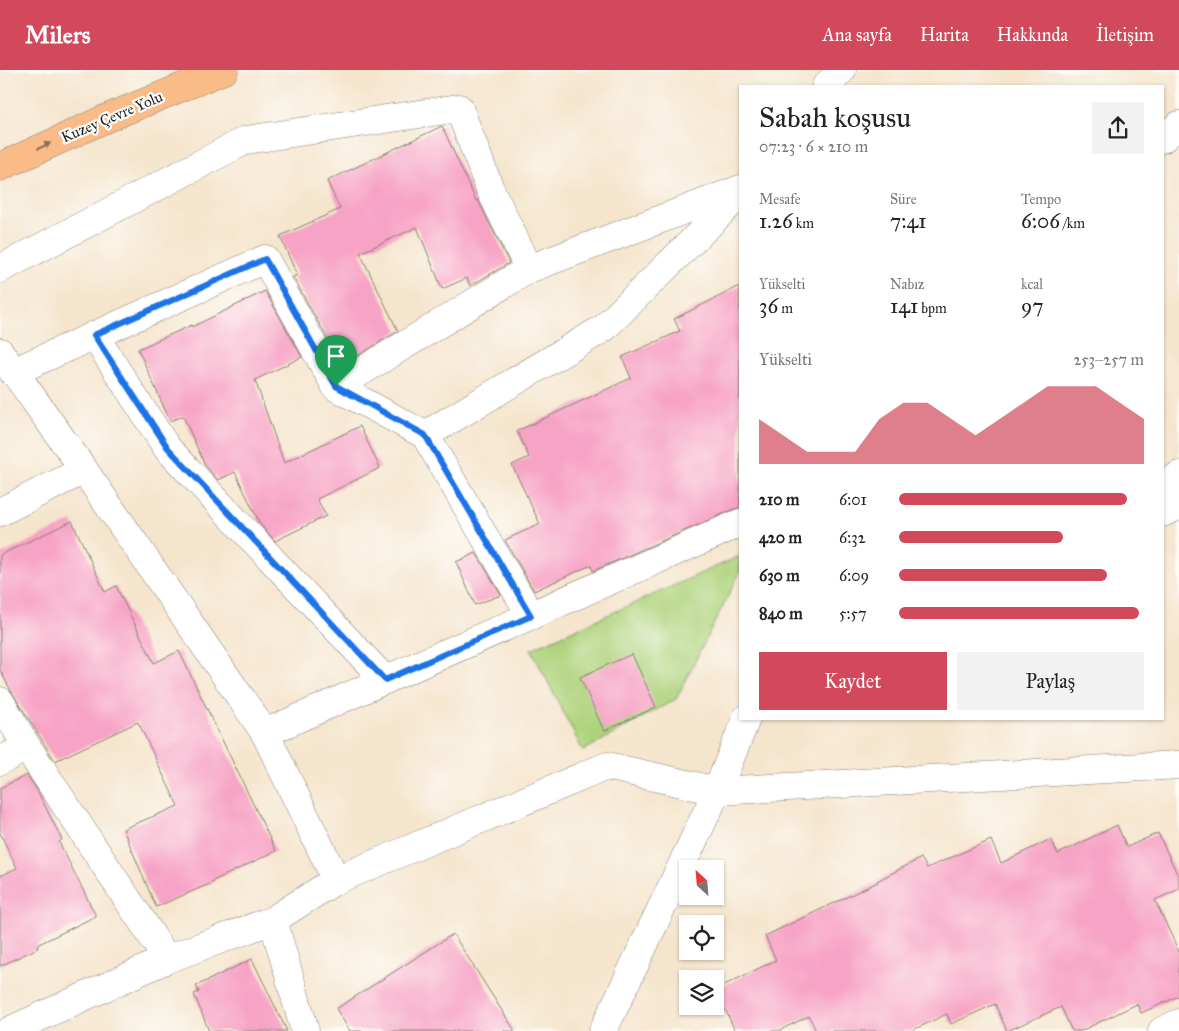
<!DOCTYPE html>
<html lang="tr">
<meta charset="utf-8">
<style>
body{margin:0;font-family:"IM FELL Great Primer",serif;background:#f2f2f2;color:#222;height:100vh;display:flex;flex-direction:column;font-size:19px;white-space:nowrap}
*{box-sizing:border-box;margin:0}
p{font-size:16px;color:#767676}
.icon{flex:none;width:28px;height:28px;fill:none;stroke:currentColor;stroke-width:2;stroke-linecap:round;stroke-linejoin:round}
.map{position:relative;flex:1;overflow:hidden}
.drawer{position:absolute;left:739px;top:15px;width:425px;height:635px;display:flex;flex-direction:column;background:#fff;border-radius:0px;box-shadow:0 1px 4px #0004}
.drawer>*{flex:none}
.needle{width:32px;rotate:334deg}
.fabs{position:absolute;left:679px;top:790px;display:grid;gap:10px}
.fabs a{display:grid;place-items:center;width:45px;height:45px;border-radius:0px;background:#fff;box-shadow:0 1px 4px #0004;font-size:25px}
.pin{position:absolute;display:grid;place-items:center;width:42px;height:42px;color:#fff;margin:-51px -21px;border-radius:50% 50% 50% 0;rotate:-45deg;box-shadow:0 0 5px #0007}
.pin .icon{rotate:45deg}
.round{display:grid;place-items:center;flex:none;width:52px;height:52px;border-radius:0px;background:#f2f2f2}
.overview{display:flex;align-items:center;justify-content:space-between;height:85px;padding:0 20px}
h1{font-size:28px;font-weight:600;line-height:38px}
.stats{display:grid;grid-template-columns:repeat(3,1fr);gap:8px;height:85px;padding:5px 20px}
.stats div{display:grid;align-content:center}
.stats b{font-size:21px;font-weight:600}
.stats small{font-size:14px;font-weight:400}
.stats p{font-size:14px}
.chart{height:140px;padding:10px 20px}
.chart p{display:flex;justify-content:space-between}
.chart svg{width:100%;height:90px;margin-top:5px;fill:#d1495b;opacity:.7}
.button{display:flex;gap:10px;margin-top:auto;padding:10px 20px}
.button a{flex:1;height:58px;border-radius:0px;background:#d1495b;color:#fff;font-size:20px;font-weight:600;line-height:58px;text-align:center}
.button a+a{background:#f2f2f2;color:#222}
ul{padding:0 20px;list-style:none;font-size:16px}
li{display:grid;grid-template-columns:80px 60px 1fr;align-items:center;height:38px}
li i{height:12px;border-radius:6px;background:#d1495b}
header{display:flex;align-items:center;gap:30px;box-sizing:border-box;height:70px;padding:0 25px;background:#d1495b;color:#fff}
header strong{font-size:24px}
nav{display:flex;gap:28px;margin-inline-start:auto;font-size:18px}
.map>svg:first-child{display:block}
.green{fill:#aed37c;stroke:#65784c}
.building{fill:#f7a3c5}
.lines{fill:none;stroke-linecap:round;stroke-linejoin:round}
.minor-casing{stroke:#888074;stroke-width:29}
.tertiary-casing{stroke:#888074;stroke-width:29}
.primary-casing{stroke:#888074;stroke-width:29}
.minor{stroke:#fff;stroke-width:28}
.tertiary{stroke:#fff;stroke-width:28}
.primary{stroke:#f9bc89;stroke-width:28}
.oneway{fill:#8a6c52}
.route-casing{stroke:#fff;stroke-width:10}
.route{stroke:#1a73e8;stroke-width:6}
.labels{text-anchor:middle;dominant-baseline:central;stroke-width:4.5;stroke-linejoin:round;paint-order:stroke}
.street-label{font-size:15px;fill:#1c1c1c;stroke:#fdfcf7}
</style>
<header>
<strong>Milers</strong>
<nav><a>Ana sayfa</a><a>Harita</a><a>Hakkında</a><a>İletişim</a></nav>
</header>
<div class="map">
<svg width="1179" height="961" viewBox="0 0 1179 961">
<rect width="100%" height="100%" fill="#fdfcf7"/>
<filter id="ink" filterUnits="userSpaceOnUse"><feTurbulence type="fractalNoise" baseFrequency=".02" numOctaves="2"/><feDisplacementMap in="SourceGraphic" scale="10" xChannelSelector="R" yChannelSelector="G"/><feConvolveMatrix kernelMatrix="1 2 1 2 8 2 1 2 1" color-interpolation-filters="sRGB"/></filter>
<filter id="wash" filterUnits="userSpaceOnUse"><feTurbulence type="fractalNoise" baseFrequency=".0096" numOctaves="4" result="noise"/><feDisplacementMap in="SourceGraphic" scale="20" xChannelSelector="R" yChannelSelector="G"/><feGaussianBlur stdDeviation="1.12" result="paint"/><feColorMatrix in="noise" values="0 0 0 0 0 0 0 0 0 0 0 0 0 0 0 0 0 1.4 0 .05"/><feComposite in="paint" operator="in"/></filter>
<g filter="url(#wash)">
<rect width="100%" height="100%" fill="#f5e5cd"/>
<!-- green -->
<path class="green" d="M740,486V502L676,629L583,681L531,579Z"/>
<g id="blocks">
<!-- building -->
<g class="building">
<path d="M442,56L476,131L478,130L509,193L470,216L467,208L442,219L417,157L360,183L398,261L349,291L338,269L330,273L293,207L297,205L280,166L340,139L327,111Z"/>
<path d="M740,216V438L734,439L593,501L591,495L534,521L505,470L540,454L512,395L529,387L517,361L631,308L622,287L680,261L674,249Z"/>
<path d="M265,221L302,287L255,310L284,393L360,356L380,398L317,429L326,446L275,471L260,454L235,402L218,410L205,395L183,346L170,351L138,279L192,255V257Z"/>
<path d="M72,451L105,522L116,516L154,593L179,581L276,781L213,811L214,812L156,837L123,759L178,736L138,652L55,691L10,619L0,600V485Z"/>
<path d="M476,483L501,525L475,535L456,492Z"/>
<path d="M632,584L656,637L604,661L580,607Z"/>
<path d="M27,705L37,720L62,770L59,772L96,846L37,875L38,878L0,896V806L17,798L0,763V718Z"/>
<path d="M1117,755L1127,777L1158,763L1179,808V819L1155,830L1179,882V926L1141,943L1137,934L1081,961H1072L1061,937L1007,961L995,934L951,954L947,944L911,961H816L809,946L778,961H735L716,919L776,890L765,866L878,812L877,811L921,788L927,798L991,770L1001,793L1051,769L1058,784Z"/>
<path d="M453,864L515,961H350L336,939Z"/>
<path d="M252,889L287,961H209L194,924L199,922L196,916Z"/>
</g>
</g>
</g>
<g filter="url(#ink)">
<use href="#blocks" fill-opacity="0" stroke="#888074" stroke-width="1"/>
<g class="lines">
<defs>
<g id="minor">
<path d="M826,16L842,0"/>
<path d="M0,199L246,70L459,38L490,119L529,199"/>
<path d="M94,265L167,378L385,610"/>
<path d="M0,282L84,400L265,663L336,810"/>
<path d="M13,302L265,189L336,317L425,365L531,546"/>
<path d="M336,317L529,199L740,119"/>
<path d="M425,365L604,258L740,124"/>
<path d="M1162,418L1179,405"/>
<path d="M0,442L84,400"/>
<path d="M1162,443L1179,436"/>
<path d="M0,631L27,677L167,889"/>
<path d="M265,663L740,453"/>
<path d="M0,691L27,677"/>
<path d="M273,850L305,961"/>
<path d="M9,961L167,889L273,850L336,810L607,696L717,721L1179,695"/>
<path d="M1162,961L1179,953"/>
</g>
<g id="tertiary">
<path d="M1162,69L1179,55"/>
<path d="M603,961L717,721L746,649"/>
</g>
<path id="primary" d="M0,97L107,48L224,0"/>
</defs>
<!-- minor casing -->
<use href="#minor" class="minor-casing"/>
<!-- tertiary casing -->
<use href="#tertiary" class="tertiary-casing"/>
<!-- primary casing -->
<use href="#primary" class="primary-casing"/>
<!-- minor -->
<use href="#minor" class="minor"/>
<!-- tertiary -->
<use href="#tertiary" class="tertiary"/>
<!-- primary -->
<use href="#primary" class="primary"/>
</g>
<!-- one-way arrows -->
<defs><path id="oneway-solid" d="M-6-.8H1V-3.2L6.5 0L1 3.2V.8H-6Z" transform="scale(1.25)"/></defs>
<use class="oneway" href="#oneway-solid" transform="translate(44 76) rotate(-25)"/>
</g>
<g class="lines" filter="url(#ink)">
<defs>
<path id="route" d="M265,189L336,316L425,365L531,546L385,610L168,378L94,265Z"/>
</defs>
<!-- route casing -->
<use href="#route" class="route-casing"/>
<!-- route -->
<use href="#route" class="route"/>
</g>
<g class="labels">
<!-- street labels -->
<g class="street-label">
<text transform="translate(112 47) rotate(-23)">Kuzey Çevre Yolu</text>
</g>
</g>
</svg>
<div class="fabs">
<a><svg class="needle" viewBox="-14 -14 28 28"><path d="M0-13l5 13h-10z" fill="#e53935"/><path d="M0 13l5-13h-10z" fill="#767676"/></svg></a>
<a><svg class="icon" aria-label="locate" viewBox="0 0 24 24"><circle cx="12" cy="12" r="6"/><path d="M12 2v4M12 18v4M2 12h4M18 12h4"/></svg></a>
<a><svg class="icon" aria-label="layers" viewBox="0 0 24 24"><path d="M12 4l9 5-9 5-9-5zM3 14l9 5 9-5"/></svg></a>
</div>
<div class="pin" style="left:336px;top:316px;background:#1e9e55"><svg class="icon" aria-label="arrive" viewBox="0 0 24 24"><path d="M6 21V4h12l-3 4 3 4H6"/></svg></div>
<section class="drawer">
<div class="overview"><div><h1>Sabah koşusu</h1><p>07:23 · 6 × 210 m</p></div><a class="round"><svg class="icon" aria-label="share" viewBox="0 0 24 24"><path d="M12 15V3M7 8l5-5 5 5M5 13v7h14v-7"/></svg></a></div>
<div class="stats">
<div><p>Mesafe</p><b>1.26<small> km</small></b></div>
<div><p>Süre</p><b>7:41</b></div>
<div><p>Tempo</p><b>6:06<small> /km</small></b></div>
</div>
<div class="stats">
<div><p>Yükselti</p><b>36<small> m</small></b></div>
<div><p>Nabız</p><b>141<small> bpm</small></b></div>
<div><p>kcal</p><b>97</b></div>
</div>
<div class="chart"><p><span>Yükselti</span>253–257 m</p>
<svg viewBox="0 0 160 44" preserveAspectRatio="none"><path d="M0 44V22L10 30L20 38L30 38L40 38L50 22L60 14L70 14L80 22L90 30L100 22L110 14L120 6L130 6L140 6L150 14L160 22V44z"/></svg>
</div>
<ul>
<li><b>210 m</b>6:01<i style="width:93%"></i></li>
<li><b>420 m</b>6:32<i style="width:67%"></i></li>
<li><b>630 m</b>6:09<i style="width:85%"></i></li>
<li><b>840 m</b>5:57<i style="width:98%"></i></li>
</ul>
<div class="button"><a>Kaydet</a><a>Paylaş</a></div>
</section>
</div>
